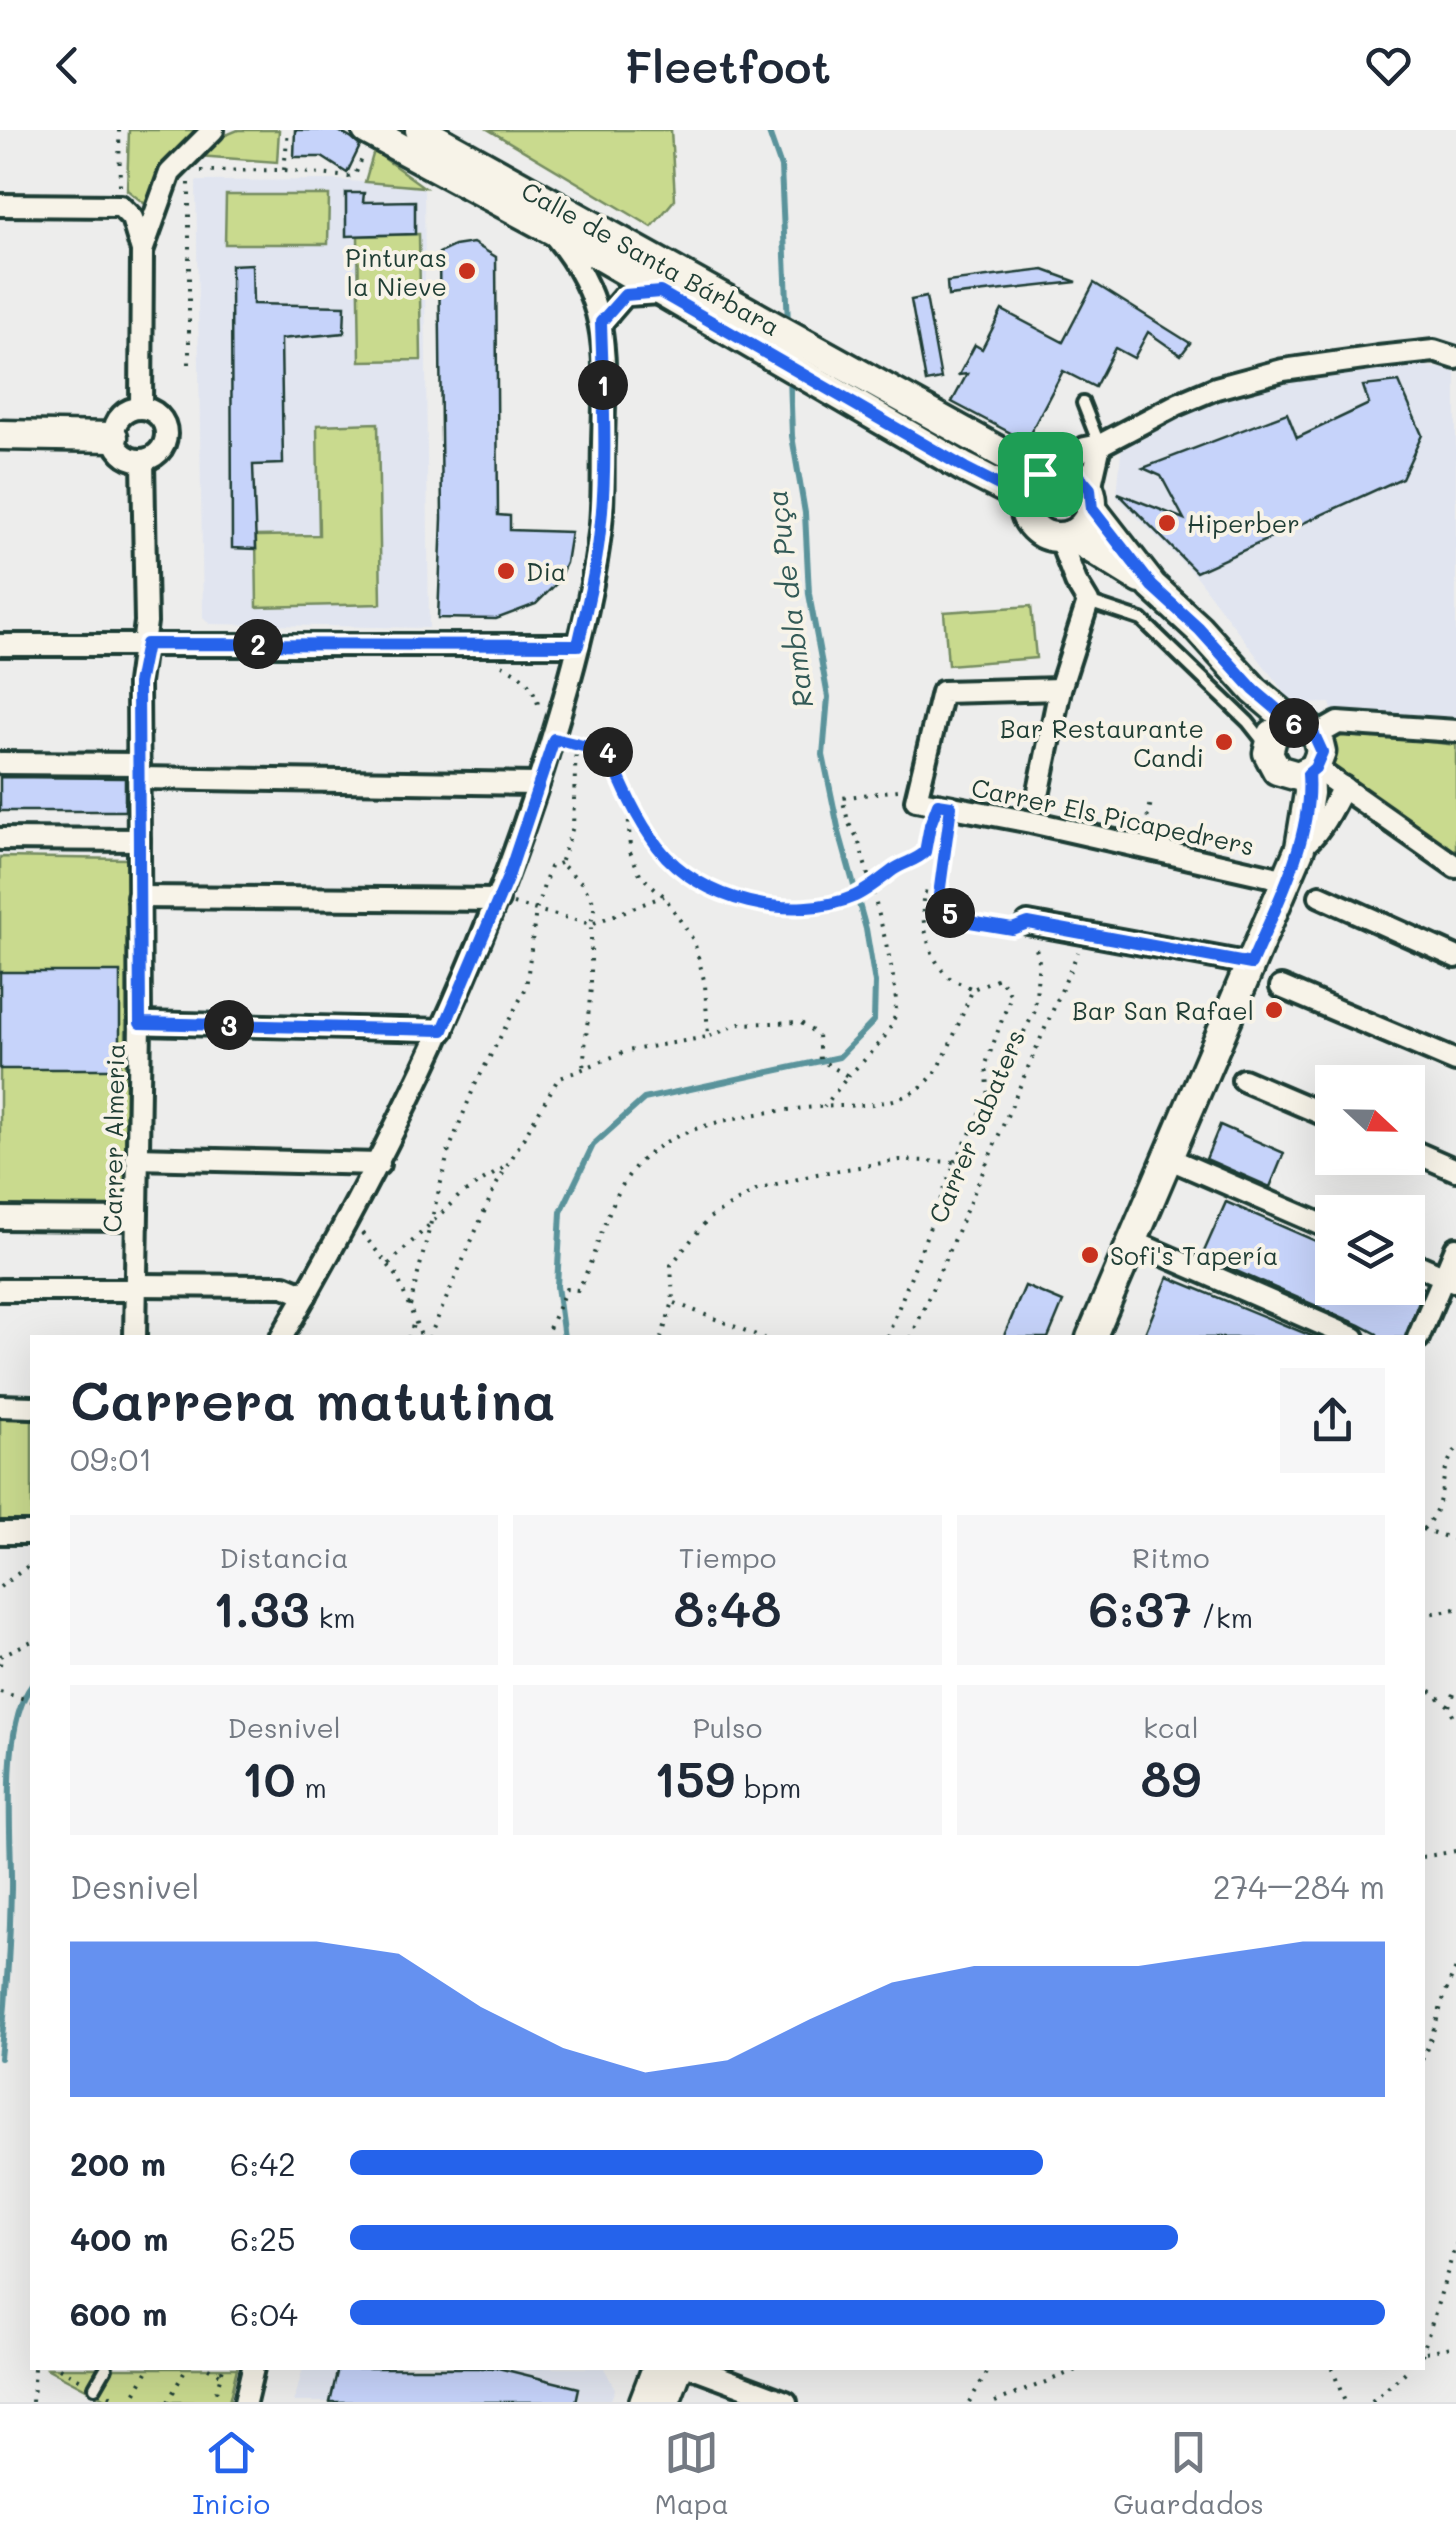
<!DOCTYPE html>
<html lang="es">
<meta charset="utf-8">
<style>
body{margin:0;font-family:Mali,sans-serif;background:#f6f6f7;color:#1f2937;height:100vh;display:flex;flex-direction:column;font-size:38px;white-space:nowrap}
*{box-sizing:border-box;margin:0}
p{font-size:32px;color:#747a83}
.icon{flex:none;width:55px;height:55px;fill:none;stroke:currentColor;stroke-width:2;stroke-linecap:round;stroke-linejoin:round}
.map{position:relative;flex:1;overflow:hidden}
.details{position:absolute;left:30px;top:1205px;width:1395px;height:1035px;display:flex;flex-direction:column;background:#fff;border-radius:0px;box-shadow:0 10px 40px #0002}
.details>*{flex:none}
.needle{width:65px;rotate:112deg}
.fabs{position:absolute;left:1315px;top:935px;display:grid;gap:20px}
.fabs a{display:grid;place-items:center;width:110px;height:110px;border-radius:0px;background:#fff;box-shadow:0 10px 40px #0002;font-size:50px}
.pin{position:absolute;display:grid;place-items:center;width:85px;height:85px;color:#fff;margin:-42px;border-radius:20px;box-shadow:0 5px 15px #0006}
.km{position:absolute;width:50px;height:50px;margin:-25px;border-radius:50%;background:#222;color:#fff;font-size:28px;line-height:50px;text-align:center}
.round{display:grid;place-items:center;flex:none;width:105px;height:105px;border-radius:0px;background:#f6f6f7}
.headline{display:flex;align-items:center;justify-content:space-between;height:170px;padding:0 40px}
h1{font-size:55px;font-weight:600;line-height:75px}
.figures{display:grid;grid-template-columns:repeat(3,1fr);gap:15px;height:170px;padding:10px 40px}
.figures div{display:grid;align-content:center;border-radius:0px;background:#f6f6f7;text-align:center}
.figures b{font-size:50px;font-weight:600}
.figures small{font-size:28px;font-weight:400}
.figures p{font-size:28px}
.chart{height:280px;padding:20px 40px}
.chart p{display:flex;justify-content:space-between}
.chart svg{width:100%;height:180px;margin-top:10px;fill:#2563eb;opacity:.7}
ul{padding:0 40px;list-style:none;font-size:32px}
li{display:grid;grid-template-columns:160px 120px 1fr;align-items:center;height:75px}
li i{height:25px;border-radius:12px;background:#2563eb}
header{display:flex;justify-content:space-between;align-items:center;height:130px;padding:0 40px;background:#fff;font-size:45px;font-weight:600}
.tabs{display:flex;justify-content:space-around;align-items:center;height:140px;border-top:2px solid #e0e1e3;background:#fff;font-size:28px;color:#747a83}
.tabs a{display:grid;justify-items:center;gap:5px}
.tabs .selected{color:#2563eb}
.map>svg:first-child{display:block}
.built{fill:#e1e5f0}
.green{fill:#c9da8e;stroke:#748c61;stroke-width:2.5}
.lines{fill:none;stroke-linecap:round;stroke-linejoin:round}
.stream{stroke:#5a939b;stroke-width:6}
.building{fill:#c6d3fa;stroke:#1f3d34;stroke-width:2.5}
.lane-casing{stroke:#1f3d34;stroke-width:18}
.street-casing{stroke:#1f3d34;stroke-width:28}
.secondary-casing{stroke:#1f3d34;stroke-width:35}
.path{stroke:#1f3d34;stroke-width:4;stroke-dasharray:2.5 8;stroke-linecap:butt}
.lane{stroke:#f7f3e8;stroke-width:10}
.street{stroke:#f7f3e8;stroke-width:20}
.secondary{stroke:#f7f3e8;stroke-width:28}
.path-bridge{stroke:#1f3d34;stroke-width:4;stroke-dasharray:2.5 8;stroke-linecap:butt}
.route-casing{stroke:#fff;stroke-width:20}
.route{stroke:#2563eb;stroke-width:12}
.poi-dot{fill:#c8321e;stroke:#f7f3e8;stroke-width:4}
.labels{text-anchor:middle;dominant-baseline:central;stroke-width:8;stroke-linejoin:round;paint-order:stroke}
.poi-label{font-size:25px;fill:#1f3d34;stroke:#f7f3e8;text-anchor:end}
.street-label{font-size:25px;fill:#1f3d34;stroke:#f7f3e8}
.water-label{font-size:28px;font-style:italic;fill:#335a56;stroke:#f7f3e8}
</style>
<header><svg class="icon" aria-label="back" viewBox="0 0 24 24"><path d="M15 5l-7 7 7 7"/></svg>Fleetfoot<svg class="icon" aria-label="heart" viewBox="0 0 24 24"><path d="M12 20l-8-8c-3-5 5-10 8-4 3-6 11-1 8 4z"/></svg></header>
<div class="map">
<svg width="1456" height="2272" viewBox="0 0 1456 2272">
<rect width="100%" height="100%" fill="#ededec"/>
<filter id="ink" filterUnits="userSpaceOnUse"><feTurbulence type="fractalNoise" baseFrequency=".01" numOctaves="2"/><feDisplacementMap in="SourceGraphic" scale="20" xChannelSelector="R" yChannelSelector="G"/><feConvolveMatrix kernelMatrix="1 2 1 2 8 2 1 2 1" color-interpolation-filters="sRGB"/></filter>
<g filter="url(#ink)">
<!-- built -->
<g class="built">
<path d="M337,50L424,57L429,498L210,494L203,487L196,51Z"/>
<path d="M1413,235L1456,240V590L1333,582L1330,573L1293,574L1195,445L1117,367L1122,311L1219,266L1298,247Z"/>
<path d="M303,2238H604L615,2259L610,2272H294Z"/>
</g>
<!-- green -->
<g class="green">
<path d="M129,0H199L162,36L145,74L127,60Z"/>
<path d="M238,0H279L277,32L198,26L221,7Z"/>
<path d="M489,0H671L675,69L652,97Z"/>
<path d="M374,21L424,57L365,52Z"/>
<path d="M226,65H329L328,114H225Z"/>
<path d="M419,104L421,230L360,231L358,106Z"/>
<path d="M378,293L381,474L257,477L256,406L319,405L317,295Z"/>
<path d="M1031,476L1036,528L948,535L944,482Z"/>
<path d="M1343,602L1456,615V724L1328,637L1330,607Z"/>
<path d="M0,727L127,729L125,1079L0,1077Z"/>
<path d="M0,1283L32,1284V1397H0Z"/>
<path d="M46,2238H237L229,2272H111Z"/>
</g>
<g class="lines">
<!-- stream -->
<g class="stream">
<path d="M768,0L781,37L788,193"/>
<path d="M564,1208L557,1156L561,1082L593,1015L644,969L839,927L874,891L875,853L866,799L839,702L823,625L828,567L809,464L805,383L792,306L790,245"/>
<path d="M0,1928C6,1872 10,1816 11,1759C12,1706 0,1596 32,1555"/>
</g>
</g>
<!-- building -->
<g class="building">
<path d="M295,0H337L352,9L360,16L347,43L322,27H294Z"/>
<path d="M346,63H364L363,72L415,71V104L346,106Z"/>
<path d="M473,113L496,127L498,385L510,386V400L571,402L566,433L556,454L536,474L496,489L438,488L442,388L439,123L454,116Z"/>
<path d="M252,134L253,174L345,176L344,203L281,209L283,334L253,335L256,419L232,418L231,135Z"/>
<path d="M1044,140L1077,152L948,166L947,152Z"/>
<path d="M1094,153L1190,213L1181,225L1148,202L1134,228L1115,218L1095,257L1063,241L1026,311L952,272L967,244L959,245L975,215L982,219L1002,180L1063,212Z"/>
<path d="M926,167L941,249L926,252L911,170Z"/>
<path d="M1399,252L1422,305L1402,348L1196,442L1118,363L1184,389L1161,346L1143,338L1287,283L1297,308L1369,274L1363,256Z"/>
<path d="M0,647L125,648V681H0Z"/>
<rect x="0" y="842" width="120" height="97"/>
<path d="M1220,995L1284,1023L1270,1057L1206,1029Z"/>
<path d="M1226,1072L1332,1118V1158H1408V1150L1424,1158L1405,1208H1376L1377,1204L1360,1195L1202,1126Z"/>
<path d="M1168,1147L1314,1207V1208H1143Z"/>
<path d="M1025,1156L1063,1172L1048,1208H1003Z"/>
<path d="M338,2238H498L579,2258L576,2272H330Z"/>
</g>
<g class="lines">
<defs>
<g id="lane">
<path d="M1083,273L1099,314"/>
<path d="M1088,472L1142,490L1248,592L1267,616"/>
<path d="M95,2257L106,2238"/>
</g>
<g id="street">
<path d="M0,75L120,76L132,88L142,121L141,277"/>
<path d="M142,121L170,43L213,0"/>
<path d="M601,193L625,165L660,163"/>
<circle cx="140" cy="304" r="26"/>
<path d="M1055,339L1085,318L1100,315L1178,274L1216,258L1283,240L1378,227L1434,221L1456,228"/>
<path d="M1090,359L1100,315"/>
<path d="M0,515H578"/>
<path d="M1060,559L942,562L916,670L1031,692L1287,750"/>
<path d="M1317,605L1338,593L1456,601"/>
<path d="M0,633L139,634"/>
<path d="M1315,638L1456,737"/>
<path d="M139,648L538,654"/>
<path d="M1039,661L1060,559L1088,472L1076,452L1059,407"/>
<path d="M0,709L139,710"/>
<path d="M1300,718C1321,703 1331,679 1343,657"/>
<path d="M1320,766L1456,827"/>
<path d="M138,767L498,770"/>
<path d="M1028,793L1251,834"/>
<path d="M1281,857L1456,931"/>
<path d="M140,893L443,900"/>
<path d="M1243,950L1332,988"/>
<path d="M1408,1019L1456,1040"/>
<path d="M136,1028L379,1034"/>
<path d="M1168,1028L1332,1099"/>
<path d="M0,1088L136,1089"/>
<path d="M1132,1111L1354,1208"/>
<path d="M1408,1131L1454,1151"/>
<path d="M135,1155L284,1156L306,1165"/>
<path d="M0,1160H135"/>
<path d="M135,1208L140,893L138,553L146,492L143,331"/>
<path d="M281,1208C383,1032 472,853 536,660C563,576 589,491 600,403C604,374 602,342 603,313C605,228 612,174 555,106"/>
<path d="M1418,1208L1456,1118"/>
<path d="M0,1276L32,1277"/>
<path d="M0,1403H32"/>
<path d="M695,2238L786,2272"/>
<path d="M245,2272L253,2238"/>
</g>
<g id="secondary">
<path d="M367,0L588,119L965,338L1024,368"/>
<path d="M420,0L1040,344"/>
<path d="M0,305L113,307"/>
<circle cx="1058" cy="373" r="34"/>
<path d="M1092,379L1152,456L1199,499L1254,560L1293,593L1306,596L1317,605L1321,622L1315,638L1298,646L1277,640L1268,623L1273,604L1293,593"/>
<path d="M1070,405L1141,449"/>
<path d="M1091,1208L1300,718L1309,663L1308,643"/>
<path d="M644,2272L657,2238"/>
<path d="M665,2272L678,2238"/>
</g>
</defs>
<!-- lane casing -->
<use href="#lane" class="lane-casing"/>
<!-- street casing -->
<use href="#street" class="street-casing"/>
<!-- secondary casing -->
<use href="#secondary" class="secondary-casing"/>
<!-- path -->
<g class="path">
<path d="M119,0L120,56"/>
<path d="M284,40L288,0"/>
<path d="M201,41L284,40L348,47L355,45L363,26"/>
<path d="M189,234V53"/>
<path d="M502,535C523,544 534,556 539,578"/>
<path d="M572,614L608,622C632,681 665,745 730,768C744,773 761,775 776,778"/>
<path d="M576,615L573,697L560,733L583,754L595,774L591,794"/>
<path d="M628,670L630,722L641,746L664,766L694,811L705,854L708,907L739,894L800,892L818,905L820,930L848,946L824,977"/>
<path d="M949,694L939,765L924,762C919,787 929,832 950,848C956,852 966,856 973,859"/>
<path d="M1145,698L1152,668"/>
<path d="M906,731C927,727 926,714 930,694"/>
<path d="M939,765C961,802 972,789 1010,798"/>
<path d="M513,774L591,794V857L583,938"/>
<path d="M594,793L664,766"/>
<path d="M848,946C864,930 890,908 895,885C902,855 867,744 858,709L849,694L842,668L898,660"/>
<path d="M955,1032L1035,881L1039,828L1034,813"/>
<path d="M362,1103L397,1146L422,1208"/>
<path d="M389,1134L459,1066L508,1035"/>
<path d="M675,1173L764,1208"/>
<path d="M410,1176L449,1020L474,957L526,858L536,780L550,737L560,733"/>
<path d="M408,1208L415,1190"/>
<path d="M429,1208L495,1057L558,949L627,921L707,907"/>
<path d="M545,1208L566,1159L578,1160C599,1121 606,1071 636,1036C671,994 754,983 806,978C850,973 904,983 935,943C946,929 964,879 973,859L999,848L1011,865L986,934L989,968"/>
<path d="M661,1208L673,1172L671,1135L709,1088L757,1060L817,1044L900,1030L955,1032L887,1208"/>
<path d="M911,1208L1078,822"/>
<path d="M1422,1399L1456,1410"/>
<path d="M1423,1399C1450,1371 1436,1344 1456,1320"/>
<path d="M0,1457L32,1433"/>
<path d="M1422,1485L1456,1479"/>
<path d="M0,1526L32,1511"/>
<path d="M0,1535L1,1525"/>
<path d="M1422,1554L1449,1576L1456,1591"/>
<path d="M0,1562L32,1571"/>
<path d="M1449,1576L1456,1559"/>
<path d="M1422,1727L1456,1721"/>
<path d="M1422,1930C1436,1900 1441,1868 1456,1838"/>
<path d="M1426,2222L1456,2216"/>
<path d="M1422,2225L1456,2114"/>
<path d="M59,2238L83,2251"/>
<path d="M208,2238L221,2244"/>
<path d="M1332,2238L1345,2272"/>
<path d="M109,2265L123,2272"/>
<path d="M32,2272L34,2238"/>
<path d="M131,2272L149,2238"/>
<path d="M168,2272L186,2238"/>
<path d="M213,2272L223,2238"/>
<path d="M969,2272L990,2238"/>
<path d="M995,2272L1081,2238"/>
<path d="M1372,2272L1410,2238"/>
</g>
<!-- lane -->
<use href="#lane" class="lane"/>
<!-- street -->
<use href="#street" class="street"/>
<!-- secondary -->
<use href="#secondary" class="secondary"/>
<!-- path-bridge -->
<path class="path-bridge" d="M776,778C840,772 853,770 906,731"/>
</g>
</g>
<g class="lines" filter="url(#ink)">
<defs>
<path id="route" d="M660,162L965,338L1024,368L1034,349L1047,340L1064,339L1079,346L1090,359L1092,379L1152,456L1199,499L1254,560L1293,593L1312,600L1322,622L1315,638L1308,644C1313,708 1276,776 1251,834L1028,793L1012,799L970,792L952,786L946,778L939,765L951,676L938,674L930,695L925,722C916,731 904,732 893,740C881,749 868,760 855,766C793,793 699,771 658,717C636,688 622,656 608,622L554,609L508,747L443,900L140,893L138,554L146,514L578,515C587,477 596,440 600,401C608,333 603,261 601,192L625,165Z"/>
</defs>
<!-- route casing -->
<use href="#route" class="route-casing"/>
<!-- route -->
<use href="#route" class="route"/>
</g>
<!-- markers -->
<g class="poi-dot">
<circle cx="467" cy="141" r="10"/>
<circle cx="1167" cy="393" r="10"/>
<circle cx="506" cy="441" r="10"/>
<circle cx="1224" cy="612" r="10"/>
<circle cx="1274" cy="880" r="10"/>
<circle cx="1090" cy="1125" r="10"/>
</g>
<g class="labels">
<!-- poi labels -->
<g class="poi-label">
<text x="447" y="127">Pinturas<tspan x="447" dy="29">la Nieve</tspan></text>
<text x="1187" y="393" text-anchor="start">Hiperber</text>
<text x="526" y="441" text-anchor="start">Dia</text>
<text x="1204" y="598">Bar Restaurante<tspan x="1204" dy="29">Candi</tspan></text>
<text x="1254" y="880">Bar San Rafael</text>
<text x="1110" y="1125" text-anchor="start">Sofi's Tapería</text>
</g>
<!-- street labels -->
<g class="street-label">
<text transform="translate(651 128) rotate(29)">Calle de Santa Bárbara</text>
<text transform="translate(1113 686) rotate(12)">Carrer Els Picapedrers</text>
<text transform="translate(976 996) rotate(-67)">Carrer Sabaters</text>
<text transform="translate(113 1008) rotate(-89)">Carrer Almeria</text>
</g>
<!-- water labels -->
<g class="water-label">
<text transform="translate(789 469) rotate(-97)">Rambla de Puça</text>
</g>
</g>
</svg>
<div class="fabs">
<a><svg class="needle" viewBox="-14 -14 28 28"><path d="M0-13l5 13h-10z" fill="#e53935"/><path d="M0 13l5-13h-10z" fill="#747a83"/></svg></a>
<a><svg class="icon" aria-label="layers" viewBox="0 0 24 24"><path d="M12 4l9 5-9 5-9-5zM3 14l9 5 9-5"/></svg></a>
</div>
<div class="pin" style="left:1040px;top:344px;background:#1e9e55"><svg class="icon" aria-label="arrive" viewBox="0 0 24 24"><path d="M6 21V4h12l-3 4 3 4H6"/></svg></div>
<b class="km" style="left:603px;top:255px">1</b>
<b class="km" style="left:258px;top:514px">2</b>
<b class="km" style="left:229px;top:895px">3</b>
<b class="km" style="left:608px;top:622px">4</b>
<b class="km" style="left:950px;top:783px">5</b>
<b class="km" style="left:1294px;top:593px">6</b>
<section class="details">
<div class="headline"><div><h1>Carrera matutina</h1><p>09:01</p></div><a class="round"><svg class="icon" aria-label="share" viewBox="0 0 24 24"><path d="M12 15V3M7 8l5-5 5 5M5 13v7h14v-7"/></svg></a></div>
<div class="figures">
<div><p>Distancia</p><b>1.33<small> km</small></b></div>
<div><p>Tiempo</p><b>8:48</b></div>
<div><p>Ritmo</p><b>6:37<small> /km</small></b></div>
</div>
<div class="figures">
<div><p>Desnivel</p><b>10<small> m</small></b></div>
<div><p>Pulso</p><b>159<small> bpm</small></b></div>
<div><p>kcal</p><b>89</b></div>
</div>
<div class="chart"><p><span>Desnivel</span>274–284 m</p>
<svg viewBox="0 0 160 44" preserveAspectRatio="none"><path d="M0 44V6L10 6L20 6L30 6L40 9L50 22L60 32L70 38L80 35L90 25L100 16L110 12L120 12L130 12L140 9L150 6L160 6V44z"/></svg>
</div>
<ul>
<li><b>200 m</b>6:42<i style="width:67%"></i></li>
<li><b>400 m</b>6:25<i style="width:80%"></i></li>
<li><b>600 m</b>6:04<i style="width:100%"></i></li>
</ul>
</section>
</div>
<nav class="tabs">
<a class="selected"><svg class="icon" aria-label="home" viewBox="0 0 24 24"><path d="M3 11l9-7 9 7M6 9v11h12V9"/></svg>Inicio</a>
<a><svg class="icon" aria-label="map" viewBox="0 0 24 24"><path d="M3 6l6-2 6 2 6-2v14l-6 2-6-2-6 2zM9 4v14M15 6v14"/></svg>Mapa</a>
<a><svg class="icon" aria-label="saved" viewBox="0 0 24 24"><path d="M7 4h10v16l-5-4-5 4z"/></svg>Guardados</a>
</nav>
